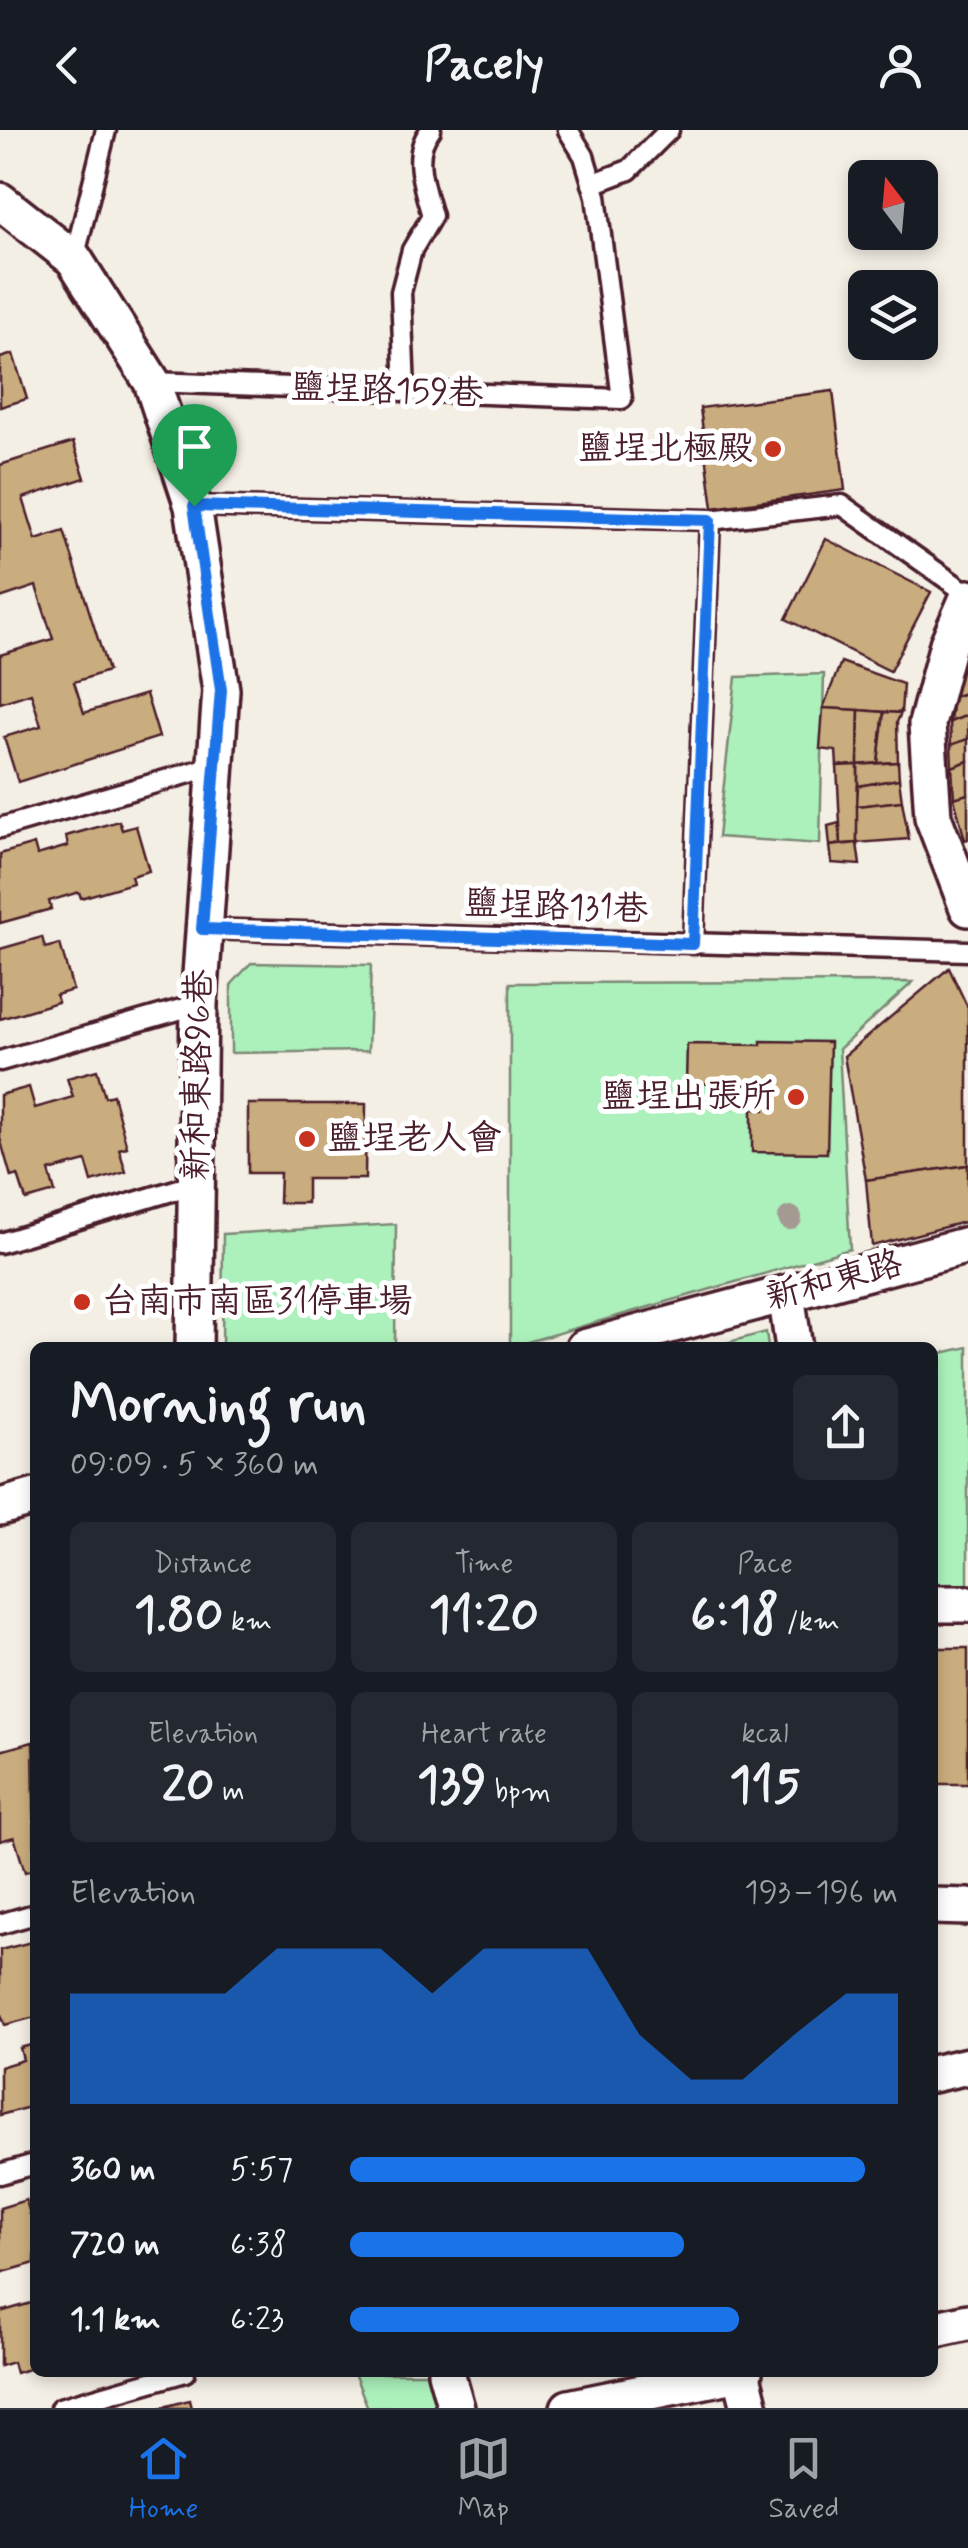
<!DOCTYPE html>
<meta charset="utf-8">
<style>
body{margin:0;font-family:Mynerve,"LXGW WenKai TC",sans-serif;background:#242831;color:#f1f3f6;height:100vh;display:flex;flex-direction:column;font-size:38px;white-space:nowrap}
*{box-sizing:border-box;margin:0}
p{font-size:32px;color:#9ea1a6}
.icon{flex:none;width:55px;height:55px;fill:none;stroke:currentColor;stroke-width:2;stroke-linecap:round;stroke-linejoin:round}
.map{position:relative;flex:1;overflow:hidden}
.details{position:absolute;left:30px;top:1212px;width:908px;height:1035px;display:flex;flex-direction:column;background:#171b24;border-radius:15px;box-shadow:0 5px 15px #0003}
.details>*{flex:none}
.needle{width:65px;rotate:344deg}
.tools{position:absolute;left:848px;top:30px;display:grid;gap:20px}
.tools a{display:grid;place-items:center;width:90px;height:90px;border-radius:15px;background:#171b24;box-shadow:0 5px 15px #0003;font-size:50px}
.pin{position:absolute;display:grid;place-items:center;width:85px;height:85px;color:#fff;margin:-102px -42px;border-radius:50% 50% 50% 0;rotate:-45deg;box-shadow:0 0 10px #0007}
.pin .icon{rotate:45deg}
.round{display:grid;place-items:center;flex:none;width:105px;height:105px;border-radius:15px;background:#242831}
.head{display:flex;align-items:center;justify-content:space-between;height:170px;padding:0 40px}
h1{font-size:55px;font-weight:800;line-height:75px}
.stats{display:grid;grid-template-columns:repeat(3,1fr);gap:15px;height:170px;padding:10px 40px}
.stats div{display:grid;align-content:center;border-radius:15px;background:#242831;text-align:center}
.stats b{font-size:50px;font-weight:800}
.stats small{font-size:28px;font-weight:400}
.stats p{font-size:28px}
.chart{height:280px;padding:20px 40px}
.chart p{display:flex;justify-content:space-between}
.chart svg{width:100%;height:180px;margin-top:10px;fill:#1a73e8;opacity:.7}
ul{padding:0 40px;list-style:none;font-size:32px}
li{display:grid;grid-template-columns:160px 120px 1fr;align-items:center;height:75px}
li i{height:25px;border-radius:12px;background:#1a73e8}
header{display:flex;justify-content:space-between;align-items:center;height:130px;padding:0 40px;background:#171b24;font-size:45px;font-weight:800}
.tab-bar{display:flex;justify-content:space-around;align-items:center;height:140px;border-top:2px solid #363941;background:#171b24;font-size:28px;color:#9ea1a6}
.tab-bar a{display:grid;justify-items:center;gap:5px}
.tab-bar .active{color:#1a73e8}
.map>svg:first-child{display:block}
.green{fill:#acf1bc;stroke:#7b8874;stroke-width:2.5}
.building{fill:#c9ad7e;stroke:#4a1f2b;stroke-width:2.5}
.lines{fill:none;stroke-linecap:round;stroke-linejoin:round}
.lane-casing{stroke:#4a1f2b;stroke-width:25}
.street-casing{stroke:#4a1f2b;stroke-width:42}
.lane{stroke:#fff;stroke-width:18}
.street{stroke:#fff;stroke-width:35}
.tree{fill:#a49a92}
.route-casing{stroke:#fff;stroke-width:20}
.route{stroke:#1a73e8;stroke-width:12}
.poi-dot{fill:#c8321e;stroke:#fff;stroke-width:4}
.labels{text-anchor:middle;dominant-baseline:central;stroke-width:10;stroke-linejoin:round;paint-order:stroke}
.street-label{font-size:35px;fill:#4a1f2b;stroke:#fff}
.poi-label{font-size:35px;fill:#4a1f2b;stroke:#fff;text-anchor:end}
</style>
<header><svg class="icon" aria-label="back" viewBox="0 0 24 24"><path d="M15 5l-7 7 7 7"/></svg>Pacely<svg class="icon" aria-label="person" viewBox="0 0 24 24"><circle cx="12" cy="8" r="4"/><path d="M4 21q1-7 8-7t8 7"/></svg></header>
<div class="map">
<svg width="968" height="2278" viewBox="0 0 968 2278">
<rect width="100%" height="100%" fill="#f4efe5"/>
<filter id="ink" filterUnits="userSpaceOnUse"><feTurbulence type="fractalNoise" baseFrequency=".01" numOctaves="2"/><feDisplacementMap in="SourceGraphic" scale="20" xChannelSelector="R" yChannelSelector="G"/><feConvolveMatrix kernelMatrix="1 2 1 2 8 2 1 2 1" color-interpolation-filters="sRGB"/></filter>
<g filter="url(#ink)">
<!-- green -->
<g class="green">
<path d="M824,544L820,714L718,707L736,547Z"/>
<path d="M251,833L371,835L368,921L231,923V855Z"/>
<path d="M913,852L839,919L850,1119L510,1217V853Z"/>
<path d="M396,1094L395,1217H222L223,1104Z"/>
<path d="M766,1202L768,1217H711Z"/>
<path d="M968,1217V1459L933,1458V1225Z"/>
<path d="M354,2243H434L443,2278H368Z"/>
</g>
<!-- building -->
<g class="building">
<path d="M13,224L27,269L0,277V228Z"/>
<path d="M833,261L845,360L713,378L700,278Z"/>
<path d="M73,312L85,348L23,368L36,410L64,401L108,541L74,552L84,583L146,564L159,607L18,652L4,607L41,596L31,563L0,573V525L53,509L36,456L0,468V335Z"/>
<path d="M826,409L931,462L890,541L786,489Z"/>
<path d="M962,522L968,523V562L953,567Z"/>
<path d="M841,532L903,554L901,583L823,578Z"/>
<path d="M968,562V585L950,592L953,567Z"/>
<path d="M823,578L859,580L858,635L837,636L836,621L820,619Z"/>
<path d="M859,580L884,582L878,633L858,635Z"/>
<path d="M884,582L901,583L897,592L898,632L878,633Z"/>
<path d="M968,585V609L951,615L950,592Z"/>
<path d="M968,609V631L952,637L951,615Z"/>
<path d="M968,631V664L954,668L952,637Z"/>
<path d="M898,632L899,649L858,656V635Z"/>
<path d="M858,635L857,713L841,714L837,636Z"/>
<path d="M899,649L902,671L857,676L858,656Z"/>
<path d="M968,664V709L965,710L954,668Z"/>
<path d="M902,671L909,709L857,713V676Z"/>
<path d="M119,691L122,700L136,696L149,741L131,746L133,753L81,768L79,762L49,771L51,779L0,793V724L34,714L37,725L68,716L66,706Z"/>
<path d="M839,693L841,714L830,716L828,696Z"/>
<path d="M857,713L860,735L832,733L830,716Z"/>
<path d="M42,807L45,818L60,814L73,860L56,865L58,872L0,889V819Z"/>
<path d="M949,838L968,878V1035L866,1050L844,926Z"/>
<path d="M761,911L830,912L827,1023L752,1022V979L764,980L765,955L686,953L687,914L761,915Z"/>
<path d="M97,940L105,967L113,965L127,1017L119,1019L126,1042L92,1052L86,1031L49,1041L55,1062L26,1070L18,1045L11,1047L0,1008V965L29,957L35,978L73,967L67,948Z"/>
<path d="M248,974H366L365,1049H307V1073H279L280,1043H248Z"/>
<path d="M968,1035V1091L872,1116L866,1050Z"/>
<rect x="932" y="1518" width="36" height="136"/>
<path d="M33,1612L35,1739L25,1742L14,1707L0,1711V1621Z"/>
<path d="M35,1811V1887L5,1895L0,1882V1820Z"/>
<path d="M35,1914V1982L33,1976L0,1985V1937L23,1930L20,1918Z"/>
<path d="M26,2070L30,2084L35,2083V2133L0,2143V2078Z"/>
<path d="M35,2172V2237L16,2243L13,2232L0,2236V2182Z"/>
<path d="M189,2270L191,2278H160Z"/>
</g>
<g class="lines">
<defs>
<g id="lane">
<path d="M592,54L629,40L669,0"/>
<path d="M74,129L106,0"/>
<path d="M152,252L622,269L596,66L584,26L568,0"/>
<path d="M405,261L401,162L412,120L432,86C425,60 410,23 431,0"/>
<path d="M193,376L710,390L842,375L968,464"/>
<path d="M0,698L217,635"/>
<path d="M202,799L968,821"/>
<path d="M693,814L710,390"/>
<path d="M0,931L199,874"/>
<path d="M0,1113L195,1054"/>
<path d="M0,1794L35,1784"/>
<path d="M0,2044L35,2034"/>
<path d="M60,2278L185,2242"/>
</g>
<g id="street">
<path d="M0,71L74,129L152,252L193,376L221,560L199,874L194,1218"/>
<path d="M968,468L948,514L927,594L933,687L968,778"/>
<path d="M786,1164L794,1218"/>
<path d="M584,1218L968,1115"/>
<path d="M0,1377L35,1367"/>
<path d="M932,1474H968"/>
<path d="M932,1776L968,1777"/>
<path d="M932,1944L968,1936"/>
<path d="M932,2200L968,2192"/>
<path d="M446,2242L456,2278"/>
<path d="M741,2242L750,2278"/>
<path d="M569,2278L744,2242"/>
</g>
</defs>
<!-- lane casing -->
<use href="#lane" class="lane-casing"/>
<!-- street casing -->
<use href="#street" class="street-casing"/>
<!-- lane -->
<use href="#lane" class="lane"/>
<!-- street -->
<use href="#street" class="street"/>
</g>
<!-- trees -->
<circle class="tree" cx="790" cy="1088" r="12"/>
</g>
<g class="lines" filter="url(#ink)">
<defs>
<path id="route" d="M194,376L710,390L693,814L202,799L221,560Z"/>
</defs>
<!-- route casing -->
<use href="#route" class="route-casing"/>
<!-- route -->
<use href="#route" class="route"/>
</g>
<!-- markers -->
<g class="poi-dot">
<circle cx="773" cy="319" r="10"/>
<circle cx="796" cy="967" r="10"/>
<circle cx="307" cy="1009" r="10"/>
<circle cx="82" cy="1172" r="10"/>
</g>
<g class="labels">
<!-- street labels -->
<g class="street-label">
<text transform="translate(387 261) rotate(2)">鹽埕路159巷</text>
<text transform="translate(556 777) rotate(2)">鹽埕路131巷</text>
<text transform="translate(198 945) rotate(-89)">新和東路96巷</text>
<text transform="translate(834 1151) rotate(-15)">新和東路</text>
</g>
<!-- poi labels -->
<g class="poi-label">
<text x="753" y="319">鹽埕北極殿</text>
<text x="776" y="967">鹽埕出張所</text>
<text x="327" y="1009" text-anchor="start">鹽埕老人會</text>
<text x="102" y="1172" text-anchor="start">台南市南區31停車場</text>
</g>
</g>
</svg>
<div class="tools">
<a><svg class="needle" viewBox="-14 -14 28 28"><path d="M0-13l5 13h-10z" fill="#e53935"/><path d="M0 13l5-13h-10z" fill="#9ea1a6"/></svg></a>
<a><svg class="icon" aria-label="layers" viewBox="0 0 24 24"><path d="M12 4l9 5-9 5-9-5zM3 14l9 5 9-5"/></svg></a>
</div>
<div class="pin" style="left:194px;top:376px;background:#1e9e55"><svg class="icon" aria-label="arrive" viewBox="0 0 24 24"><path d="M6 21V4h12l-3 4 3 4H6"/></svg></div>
<section class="details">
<div class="head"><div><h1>Morning run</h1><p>09:09 · 5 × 360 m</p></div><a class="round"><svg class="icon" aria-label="share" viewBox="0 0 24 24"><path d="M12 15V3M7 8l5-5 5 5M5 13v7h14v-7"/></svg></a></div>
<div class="stats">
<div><p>Distance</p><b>1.80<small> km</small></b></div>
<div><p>Time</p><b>11:20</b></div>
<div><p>Pace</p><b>6:18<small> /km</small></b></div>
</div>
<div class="stats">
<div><p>Elevation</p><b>20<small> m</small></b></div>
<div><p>Heart rate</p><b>139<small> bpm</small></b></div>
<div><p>kcal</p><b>115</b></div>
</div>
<div class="chart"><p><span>Elevation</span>193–196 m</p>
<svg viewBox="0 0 160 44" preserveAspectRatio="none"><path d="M0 44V17L10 17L20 17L30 17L40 6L50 6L60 6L70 17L80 6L90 6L100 6L110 27L120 38L130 38L140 27L150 17L160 17V44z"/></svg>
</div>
<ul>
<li><b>360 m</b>5:57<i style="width:94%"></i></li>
<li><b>720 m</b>6:38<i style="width:61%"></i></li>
<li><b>1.1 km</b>6:23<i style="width:71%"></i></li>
</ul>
</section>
</div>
<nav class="tab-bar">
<a class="active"><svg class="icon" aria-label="home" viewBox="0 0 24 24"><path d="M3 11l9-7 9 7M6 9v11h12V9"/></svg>Home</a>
<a><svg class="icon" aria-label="map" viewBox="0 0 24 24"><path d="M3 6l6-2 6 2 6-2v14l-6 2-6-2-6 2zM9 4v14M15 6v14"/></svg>Map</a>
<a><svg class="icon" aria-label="saved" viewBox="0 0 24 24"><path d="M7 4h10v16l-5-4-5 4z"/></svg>Saved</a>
</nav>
